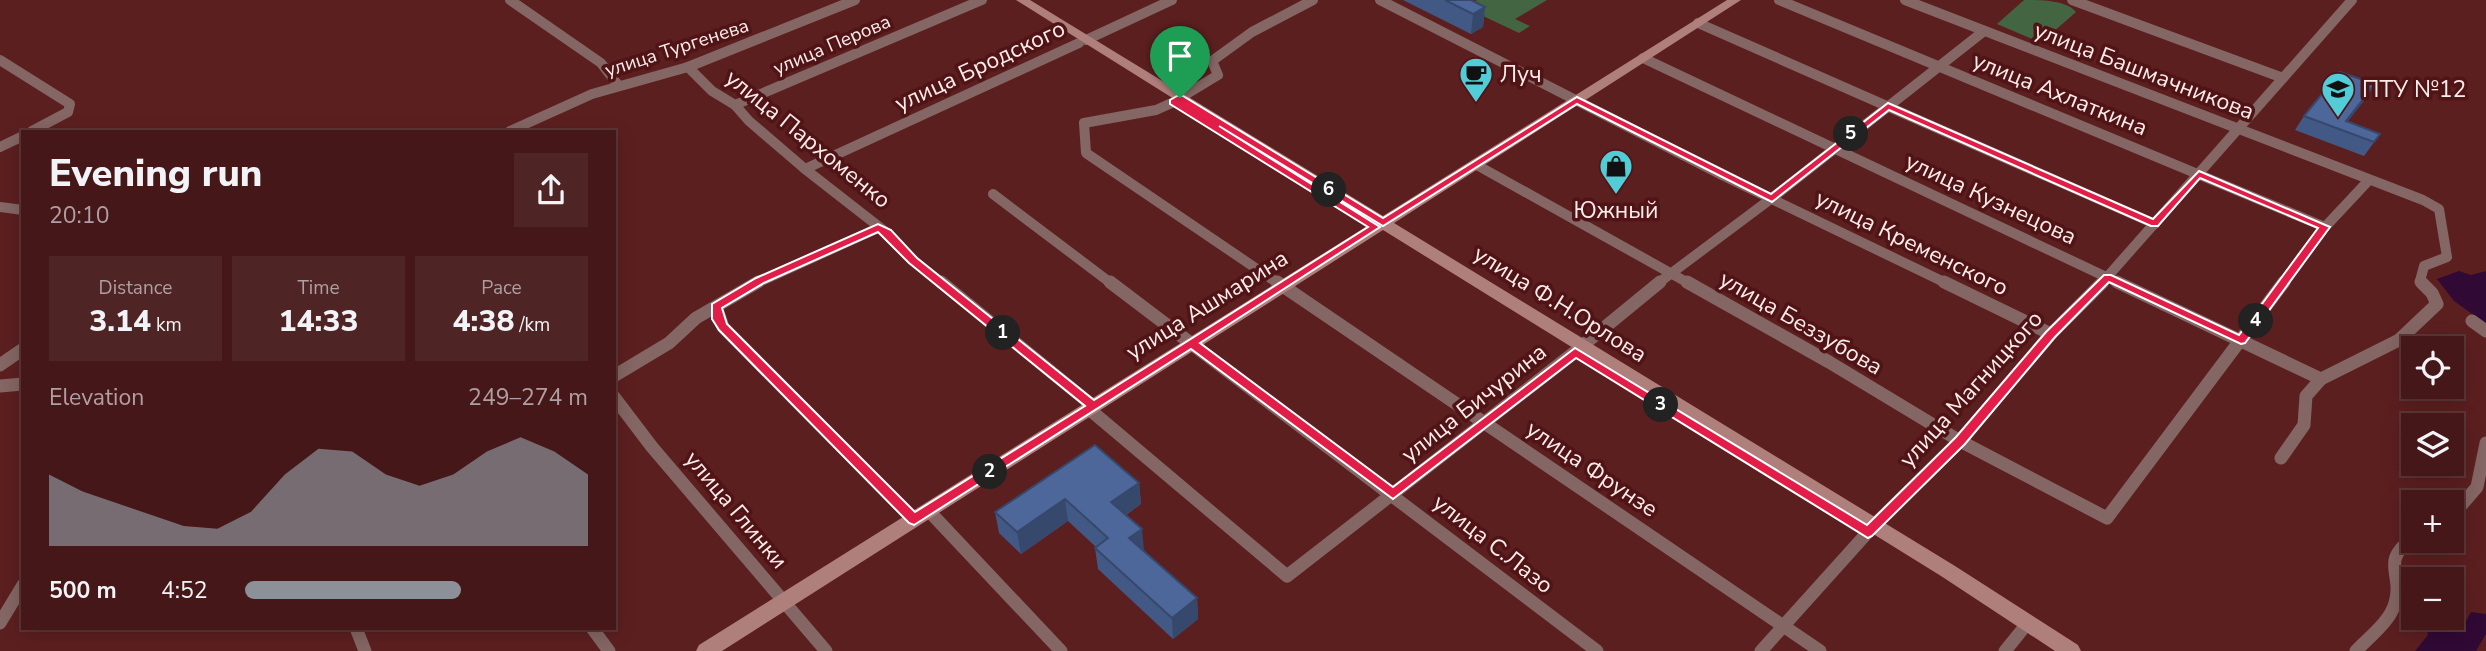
<!DOCTYPE html>
<meta charset="utf-8">
<style>
body{margin:0;font-family:"Nunito Sans",sans-serif;background:#4f2425;color:#f1f3f6;height:100vh;display:flex;flex-direction:column;font-size:26px;white-space:nowrap}
*{box-sizing:border-box;margin:0}
p{font-size:23px;color:#b09fa2}
.icon{flex:none;width:38px;height:38px;fill:none;stroke:currentColor;stroke-width:2;stroke-linecap:round;stroke-linejoin:round}
.map{position:relative;flex:1;overflow:hidden}
.panel{position:absolute;left:21px;top:130px;width:595px;height:500px;display:flex;flex-direction:column;background:#451718;border-radius:0px;box-shadow:0 4px 18px #0003,0 0 0 2px #5d3637}
.panel>*{flex:none}
.tools{position:absolute;left:2401px;top:336px;display:grid;gap:14px}
.tools a{display:grid;place-items:center;width:63px;height:63px;border-radius:0px;background:#451718;box-shadow:0 4px 18px #0003,0 0 0 2px #5d3637;font-size:35px}
.pin{position:absolute;display:grid;place-items:center;width:60px;height:60px;color:#fff;margin:-72px -30px;border-radius:50% 50% 50% 0;rotate:-45deg;box-shadow:0 0 7px #0007}
.pin .icon{rotate:45deg}
.km{position:absolute;width:35px;height:35px;margin:-18px;border-radius:50%;background:#222;color:#fff;font-size:19px;line-height:35px;text-align:center}
.round{display:grid;place-items:center;flex:none;width:74px;height:74px;border-radius:0px;background:#4f2425}
.summary{display:flex;align-items:center;justify-content:space-between;height:119px;padding:0 28px}
h1{font-size:38px;font-weight:800;line-height:52px}
.metrics{display:grid;grid-template-columns:repeat(3,1fr);gap:10px;height:119px;padding:7px 28px}
.metrics div{display:grid;align-content:center;border-radius:0px;background:#4f2425;text-align:center}
.metrics b{font-size:30px;font-weight:800}
.metrics small{font-size:19px;font-weight:400}
.metrics p{font-size:19px}
.chart{height:196px;padding:14px 28px}
.chart p{display:flex;justify-content:space-between}
.chart svg{width:100%;height:126px;margin-top:7px;fill:#8c9099;opacity:.7}
ul{padding:0 28px;list-style:none;font-size:23px}
li{display:grid;grid-template-columns:112px 84px 1fr;align-items:center;height:52px}
li i{height:18px;border-radius:9px;background:#8c9099}
.map>svg:first-child{display:block}
.green{fill:#436541}
.water{fill:#300935}
.lines{fill:none;stroke-linecap:round;stroke-linejoin:round}
.street-far1{stroke:#846664;stroke-width:10}
.street{stroke:#846664;stroke-width:13}
.secondary{fill:#af7f7c;fill-rule:evenodd}
.wall{fill:#425985}
.shaded-wall{fill:#36486c}
.building{fill:#4d679b;stroke:#36486c;stroke-width:2}
.route{fill:#e11d48;stroke:#fff;stroke-width:2;fill-rule:evenodd}
.labels{text-anchor:middle;dominant-baseline:central;stroke-width:7;stroke-linejoin:round;paint-order:stroke}
.far-street-label{font-size:19px;fill:#fcecea;stroke:#501416}
.street-label{font-size:23px;fill:#fcecea;stroke:#501416}
.poi-label{font-size:23px;fill:#fcecea;stroke:#501416;text-anchor:start}
</style>
<div class="map">
<svg width="2486" height="651" viewBox="0 0 2486 651">
<rect width="100%" height="100%" fill="#5c1f20"/>
<!-- green -->
<g class="green">
<path d="M1477,0H1547L1515,19L1530,26L1519,33L1464,7Z"/>
<path d="M2024,0C2041,0 2066,0 2076,12L2044,40L2037,41L1997,24Z"/>
</g>
<!-- water -->
<g class="water">
<path d="M2459,271L2471,275L2486,271V324L2454,301L2437,279Z"/>
<path d="M2471,612L2486,614V634L2476,651H2415L2428,635L2424,618H2452V614L2466,621Z"/>
</g>
<g class="lines">
<!-- street-far1 -->
<g class="street-far1">
<path d="M510,0L601,63L618,85"/>
<path d="M1380,0L1722,175L1948,284"/>
<path d="M1779,0L2325,227"/>
<path d="M1905,0L2423,200L2439,209L2447,257L2424,266L2420,281L2423,284"/>
<path d="M2072,0L2283,78"/>
<path d="M1698,23L2155,224"/>
<path d="M1086,40L1172,0"/>
<path d="M1643,58L2121,284"/>
<path d="M0,60L70,104L68,112L32,131"/>
<path d="M688,67L712,91L735,105L749,121L805,169L887,233L913,260L943,284"/>
<path d="M1180,98L1218,75L1212,61L1252,32L1313,0"/>
<path d="M1174,102L1156,110L1084,123L1086,153L1279,284"/>
<path d="M735,105L982,0"/>
<path d="M510,131L592,94L688,67L855,0"/>
<path d="M0,147L23,136"/>
<path d="M1475,164L1690,284"/>
<path d="M805,169L1079,43"/>
<path d="M993,194L1112,284"/>
<path d="M0,207L23,210"/>
<path d="M755,284L878,228"/>
<path d="M1657,284L1772,198L1984,31"/>
<path d="M2101,284L2352,0"/>
<path d="M2282,284L2325,227L2369,180"/>
</g>
<!-- street -->
<g class="street">
<path d="M941,282L1093,406"/>
<path d="M1110,282L1597,651"/>
<path d="M1277,282L1820,651"/>
<path d="M1687,282L1829,362L1960,441L2107,518L2284,282"/>
<path d="M1944,282L2051,334"/>
<path d="M2117,282L2321,379"/>
<path d="M716,307L723,327L914,520"/>
<path d="M2472,321L2486,331"/>
<path d="M1582,346L1660,282"/>
<path d="M0,365L23,349"/>
<path d="M614,376L669,343L696,318L758,282"/>
<path d="M0,386L23,384"/>
<path d="M614,397L652,447L826,651"/>
<path d="M1089,409L1287,576L1575,352"/>
<path d="M2281,458L2304,425L2306,396L2321,379L2399,340L2437,304L2432,293L2421,282"/>
<path d="M928,510L1061,651"/>
<path d="M2452,516L2477,487L2486,443"/>
<path d="M1873,526L1960,441L2051,334L2103,282"/>
<path d="M0,623L23,585"/>
<path d="M356,628L365,651"/>
<path d="M592,628L609,651"/>
<path d="M1761,651L1868,532"/>
<path d="M2005,651L2022,630"/>
<path d="M2356,651C2369,637 2390,622 2395,603C2404,573 2379,562 2413,538"/>
</g>
<!-- secondary -->
<path class="secondary" d="M1016,0H1030L1383,216L1727,0H1741L1394,223L1955,566L2078,645L2081,651H2055L1941,576L1383,230L722,651H696L699,645L1372,223Z"/>
</g>
<!-- wall -->
<g class="wall">
<path d="M1403,0H1471L1485,7L1483,27L1471,34Z"/>
<path d="M2366,98L2347,122L2380,134L2364,156L2295,130L2304,116Z"/>
<path d="M1139,483L1141,504L1126,515L1144,551L1197,598L1198,619L1173,639L1098,569L1095,548L1096,547L1068,521L1021,554L999,533L995,512Z"/>
</g>
<!-- shaded-wall -->
<g class="shaded-wall">
<path d="M1485,7L1483,27L1471,34L1473,14Z"/>
<path d="M2375,84L2366,98L2341,130L2346,121Z"/>
<path d="M1139,483L1141,504L1113,523L1111,502Z"/>
<path d="M1065,499L1068,521L1021,554L1017,532Z"/>
<path d="M1142,529L1144,551L1129,538Z"/>
<path d="M1197,598L1198,619L1173,639L1172,618Z"/>
</g>
<!-- building -->
<g class="building">
<path d="M1445,0H1471L1485,7L1473,14Z"/>
<path d="M2340,72L2375,84L2346,121L2380,134L2374,142L2304,116Z"/>
<path d="M1095,445L1139,483L1111,502L1142,529L1129,538L1197,598L1172,618L1095,548L1108,538L1065,499L1017,532L995,512Z"/>
</g>
<!-- route -->
<path class="route" d="M1177,96H1183L1383,218L1577,97L1771,194L1888,103L2153,219L2199,171L2330,227L2245,343L2241,344L2109,282L2055,337L1965,444L1872,536L1868,538L1576,358L1393,499L1191,349L914,525L909,523L719,330L712,319V304L756,278L878,224L891,230L917,258L1094,400L1368,227L1170,104V100ZM1577,104L1772,202L1889,110L2151,226H2158L2200,178L2318,228L2239,335L2111,275H2104L2046,332L1956,437L1867,525L1575,348L1393,487L1200,343L1380,227L1219,126L1383,226ZM878,232L909,263L1085,406L915,512L727,324L722,308L764,283Z"/>
<!-- icons -->
<defs>
<symbol id="cafe-pin" viewBox="-11 -11 22 30"><path d="M0 17L-7.5 6A9.5 9.5 0 1 1 7.5 6Z" fill="#52ccd6" stroke="#501416"/><path d="M-5.5-4.5H6V0H3Q3 3.5 0 3.5H-2.5Q-5.5 3.5-5.5 0ZM3-3.2v2h1.7v-2ZM-6 4.5H4V6H-6Z" fill="#111"/></symbol>
<symbol id="university-pin" viewBox="-11 -11 22 30"><path d="M0 17L-7.5 6A9.5 9.5 0 1 1 7.5 6Z" fill="#52ccd6" stroke="#501416"/><path d="M0-5L7-2L0 1L-7-2ZM-4 1L0 2.5L4 1V4Q0 6-4 4Z" fill="#111"/></symbol>
<symbol id="shop-pin" viewBox="-11 -11 22 30"><path d="M0 17L-7.5 6A9.5 9.5 0 1 1 7.5 6Z" fill="#52ccd6" stroke="#501416"/><path d="M-5-2.5h2.3a2.7 3.5 0 0 1 5.4 0H5L5.5 6h-11ZM-1.5-2.5h3a1.5 2.3 0 0 0-3 0Z" fill="#111"/></symbol>
</defs>
<g fill-rule="evenodd">
<use href="#cafe-pin" x="1457" y="55" width="38" height="52"/>
<use href="#university-pin" x="2319" y="70" width="38" height="52"/>
<use href="#shop-pin" x="1597" y="147" width="38" height="52"/>
</g>
<g class="labels">
<!-- far-street labels -->
<g class="far-street-label">
<text transform="translate(832 45) rotate(-23)">улица Перова</text>
<text transform="translate(677 48) rotate(-18)">улица Тургенева</text>
</g>
<!-- street labels -->
<g class="street-label">
<text transform="translate(980 66) rotate(-25)">улица Бродского</text>
<text transform="translate(2144 71) rotate(21)">улица Башмачникова</text>
<text transform="translate(2060 94) rotate(22)">улица Ахлаткина</text>
<text transform="translate(808 139) rotate(39)">улица Пархоменко</text>
<text transform="translate(1991 199) rotate(25)">улица Кузнецова</text>
<text transform="translate(1912 243) rotate(26)">улица Кременского</text>
<text transform="translate(1560 304) rotate(32)">улица Ф.Н.Орлова</text>
<text transform="translate(1207 305) rotate(-32)">улица Ашмарина</text>
<text transform="translate(1801 323) rotate(30)">улица Беззубова</text>
<text transform="translate(1971 389) rotate(-48)">улица Магницкого</text>
<text transform="translate(1474 403) rotate(-38)">улица Бичурина</text>
<text transform="translate(1592 469) rotate(34)">улица Фрунзе</text>
<text transform="translate(736 510) rotate(50)">улица Глинки</text>
<text transform="translate(1493 544) rotate(38)">улица С.Лазо</text>
</g>
<!-- poi labels -->
<g class="poi-label">
<text x="1500" y="74">Луч</text>
<text x="2362" y="89">ПТУ №12</text>
<text x="1616" y="210" text-anchor="middle">Южный</text>
</g>
</g>
</svg>
<div class="tools">
<a><svg class="icon" aria-label="locate" viewBox="0 0 24 24"><circle cx="12" cy="12" r="6"/><path d="M12 2v4M12 18v4M2 12h4M18 12h4"/></svg></a>
<a><svg class="icon" aria-label="layers" viewBox="0 0 24 24"><path d="M12 4l9 5-9 5-9-5zM3 14l9 5 9-5"/></svg></a>
<a>+</a>
<a>−</a>
</div>
<div class="pin" style="left:1180px;top:98px;background:#1e9e55"><svg class="icon" aria-label="arrive" viewBox="0 0 24 24"><path d="M6 21V4h12l-3 4 3 4H6"/></svg></div>
<b class="km" style="left:1003px;top:333px">1</b>
<b class="km" style="left:990px;top:472px">2</b>
<b class="km" style="left:1661px;top:405px">3</b>
<b class="km" style="left:2256px;top:321px">4</b>
<b class="km" style="left:1851px;top:134px">5</b>
<b class="km" style="left:1329px;top:190px">6</b>
<section class="panel">
<div class="summary"><div><h1>Evening run</h1><p>20:10</p></div><a class="round"><svg class="icon" aria-label="share" viewBox="0 0 24 24"><path d="M12 15V3M7 8l5-5 5 5M5 13v7h14v-7"/></svg></a></div>
<div class="metrics">
<div><p>Distance</p><b>3.14<small> km</small></b></div>
<div><p>Time</p><b>14:33</b></div>
<div><p>Pace</p><b>4:38<small> /km</small></b></div>
</div>
<div class="chart"><p><span>Elevation</span>249–274 m</p>
<svg viewBox="0 0 160 44" preserveAspectRatio="none"><path d="M0 44V19L10 25L20 29L30 33L40 37L50 38L60 32L70 19L80 10L90 11L100 19L110 23L120 19L130 11L140 6L150 11L160 19V44z"/></svg>
</div>
<ul>
<li><b>500 m</b>4:52<i style="width:63%"></i></li>
</ul>
</section>
</div>
